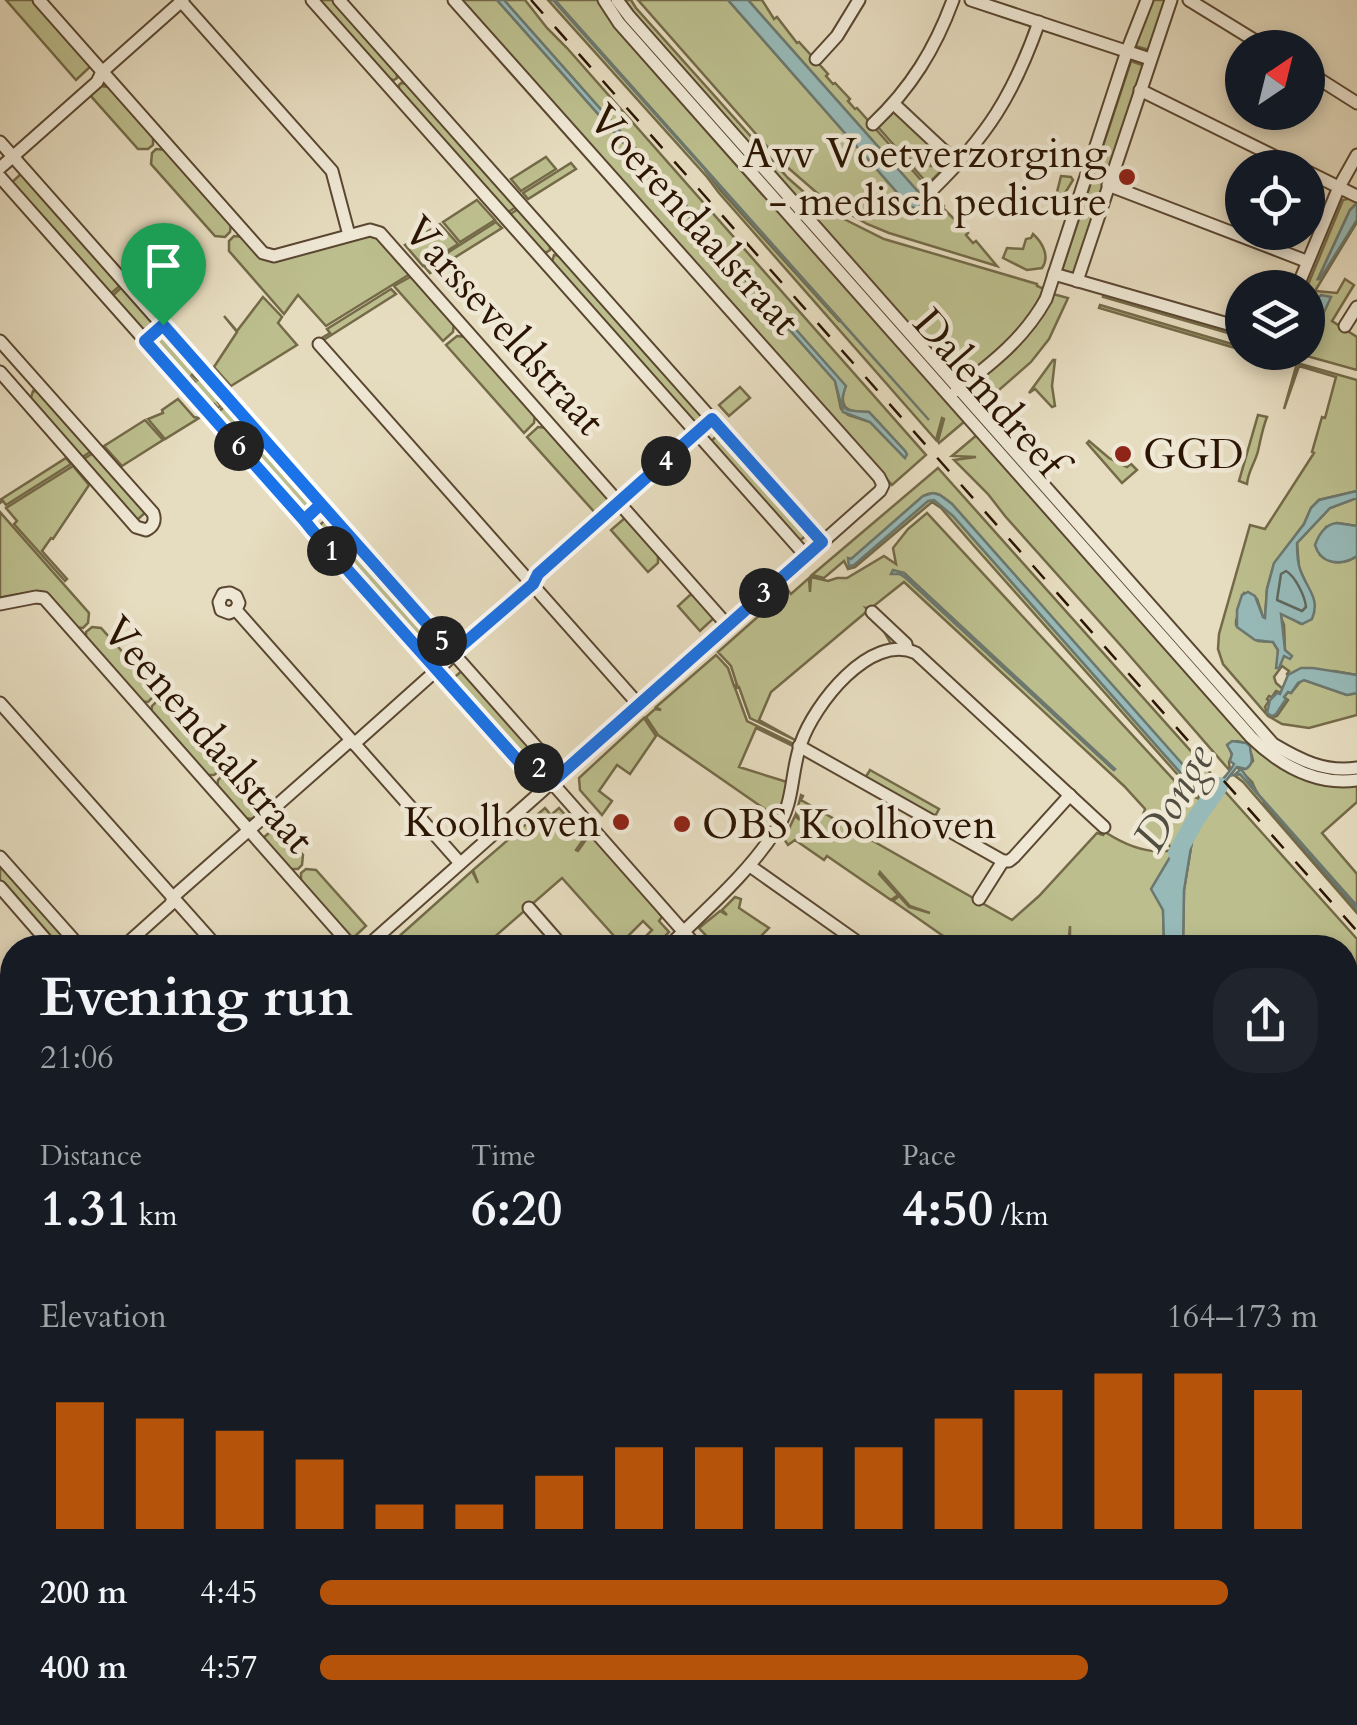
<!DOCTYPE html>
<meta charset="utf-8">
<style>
body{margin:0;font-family:Cardo,serif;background:#20242c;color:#f1f3f6;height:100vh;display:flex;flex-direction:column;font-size:38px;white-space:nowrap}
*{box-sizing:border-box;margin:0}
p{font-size:32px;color:#9ea1a6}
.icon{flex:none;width:55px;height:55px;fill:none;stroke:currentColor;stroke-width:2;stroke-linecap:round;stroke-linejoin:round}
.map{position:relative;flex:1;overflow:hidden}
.panel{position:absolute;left:0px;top:935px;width:1358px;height:790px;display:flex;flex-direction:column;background:#171b24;border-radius:40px 40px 0 0;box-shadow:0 5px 15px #0003}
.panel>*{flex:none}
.needle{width:65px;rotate:35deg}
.controls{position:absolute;left:1225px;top:30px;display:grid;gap:20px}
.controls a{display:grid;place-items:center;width:100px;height:100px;border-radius:50%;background:#171b24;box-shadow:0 5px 15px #0003;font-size:50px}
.pin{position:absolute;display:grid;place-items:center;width:85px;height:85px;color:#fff;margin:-102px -42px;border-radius:50% 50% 50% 0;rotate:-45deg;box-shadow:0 0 10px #0007}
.pin .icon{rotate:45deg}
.km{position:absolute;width:50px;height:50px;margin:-25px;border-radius:50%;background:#222;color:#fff;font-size:28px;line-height:50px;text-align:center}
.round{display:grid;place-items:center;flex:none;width:105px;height:105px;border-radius:40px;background:#20242c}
.headline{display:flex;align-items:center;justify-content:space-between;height:170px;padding:0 40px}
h1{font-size:55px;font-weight:700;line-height:75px}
.stats{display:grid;grid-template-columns:repeat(3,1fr);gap:15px;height:170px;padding:10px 40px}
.stats div{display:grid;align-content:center}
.stats b{font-size:50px;font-weight:700}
.stats small{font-size:28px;font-weight:400}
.stats p{font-size:28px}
.chart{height:280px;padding:20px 40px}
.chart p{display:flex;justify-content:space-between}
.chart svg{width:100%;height:180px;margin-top:10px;stroke:#b45309;stroke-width:6}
ul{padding:0 40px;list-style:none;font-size:32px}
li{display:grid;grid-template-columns:160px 120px 1fr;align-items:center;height:75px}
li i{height:25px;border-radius:12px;background:#b45309}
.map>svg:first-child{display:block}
.green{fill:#bcbe8d;stroke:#746a48;stroke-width:2.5;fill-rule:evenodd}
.water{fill:#97bab8;stroke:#6c786f;stroke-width:2.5}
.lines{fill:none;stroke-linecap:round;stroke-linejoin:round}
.shore{stroke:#61685d;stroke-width:2.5}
.river{stroke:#97bab8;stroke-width:18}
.minor-casing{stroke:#5a4731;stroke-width:15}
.major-casing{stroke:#2b1502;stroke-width:19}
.minor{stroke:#efe8d5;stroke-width:11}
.major{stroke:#e3be80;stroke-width:15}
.rail{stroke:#2b1502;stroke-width:2.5;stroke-dasharray:18 18;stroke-linecap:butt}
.route-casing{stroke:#fff;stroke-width:20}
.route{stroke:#1a73e8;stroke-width:12}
.poi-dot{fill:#8f2418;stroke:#efe8d5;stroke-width:4}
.labels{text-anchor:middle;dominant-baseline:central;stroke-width:9;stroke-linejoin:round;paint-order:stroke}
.poi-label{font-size:42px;fill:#2b1502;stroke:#efe8d5;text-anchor:end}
.street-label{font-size:42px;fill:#2b1502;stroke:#efe8d5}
.water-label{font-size:45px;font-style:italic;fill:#514f42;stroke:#efe8d5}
</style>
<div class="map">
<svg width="1357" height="1725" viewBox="0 0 1357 1725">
<rect width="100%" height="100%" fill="#e6dcbf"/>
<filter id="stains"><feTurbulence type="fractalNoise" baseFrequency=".002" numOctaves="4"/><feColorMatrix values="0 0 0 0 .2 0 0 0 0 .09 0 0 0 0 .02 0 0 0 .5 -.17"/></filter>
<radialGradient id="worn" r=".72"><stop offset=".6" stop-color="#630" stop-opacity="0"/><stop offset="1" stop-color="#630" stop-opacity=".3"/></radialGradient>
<!-- green -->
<g class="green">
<path d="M6,0H33L91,66L76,80Z"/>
<path d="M315,0H336L397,69V78L394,80L386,79Z"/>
<path d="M462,0H497L835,381L841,409L848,415L870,422L903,456L905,451L869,412C848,413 838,409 845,386L504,0H525L547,28L567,48L926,455L892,485Z"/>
<path d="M548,0H600L965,421L939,443L938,441L944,419L942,418L936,440L719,193L707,177ZM705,170L840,320L839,321L721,191Z"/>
<path d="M621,0H631L636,8L788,178L805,193L840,217L884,239L1037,284V286L1044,289C1027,327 998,350 966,377H954Z"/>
<path d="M638,0H728L909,206L917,208L923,203L921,195L748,0H762L774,19L777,17L797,43L799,42L828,74L826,76L833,84L835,83L850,99L848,101L855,109L857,108L944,206L943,208L968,233L966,235L973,243L976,241L997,266L889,233L867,224L824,199L778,159Z"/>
<path d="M1153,0H1169L1149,50L1135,46Z"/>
<path d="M616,5L929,360L926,363L619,17L613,6Z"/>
<path d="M1131,61L1145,66L1076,275L1062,270Z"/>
<path d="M401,83L410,84L518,206L505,214L399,94V85Z"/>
<path d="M100,86L110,87L153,136V145L148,149H138L90,95Z"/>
<path d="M895,110L943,154L940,157H934L931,166H940L946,156L951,161L928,184L911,165L913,162L902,151L900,152L878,127Z"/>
<path d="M156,149L166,150L231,223L230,232L225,237L215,236L151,164L152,153Z"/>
<path d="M546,157L556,169L521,191L511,179Z"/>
<path d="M571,163L576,169L528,199L523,193Z"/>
<path d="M23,172L122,284L108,296L10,184Z"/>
<path d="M1061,176L1071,177L1073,180L1065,193L1060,215L1052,210L1050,202L1057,192Z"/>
<path d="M1351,198L1357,201V203L1350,210L1318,279H1321L1357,220V222L1315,291L1337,293L1345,279L1354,285L1332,321L1357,337V370L1296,353L1308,352V328L1311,330L1314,302L1308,318L1307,287L1343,200Z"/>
<path d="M477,200L495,220L460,242L443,222Z"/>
<path d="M520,208L550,242V250L547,252H539L507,216Z"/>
<path d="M496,222L502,228L430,273L425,267Z"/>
<path d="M440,224L458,244L423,266L405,245Z"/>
<path d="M368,234L378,237L410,274L326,326L298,295L284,314L229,251V241L234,236L243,237L260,256Z"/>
<path d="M1033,234C1043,243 1050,257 1042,268L1027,270L1003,258L1007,248L1023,249L1026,239L1031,238Z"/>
<path d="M554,255L563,256L702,413V422L691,424L551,266Z"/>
<path d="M412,276L454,323L453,332L443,341L394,286Z"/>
<path d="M124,285L152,317L151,327L149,329H138L110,298Z"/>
<path d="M391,289L396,294L322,341L320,339L330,333L327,329Z"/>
<path d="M1104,293L1242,333V337L1103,297Z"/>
<path d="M1053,294L1068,298L1049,339L1031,362L983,404L976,391C980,370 1006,358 1021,343C1034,328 1045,312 1053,294Z"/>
<path d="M263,297L282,317L278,323L297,345L231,386L214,367L237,332L224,316L237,331Z"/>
<path d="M1100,305L1242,347V350L1099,308Z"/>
<path d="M168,335L198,369L192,375L198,380L205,377L224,398L218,402L221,406L218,408L214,404L209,408L189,386L195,382L190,377L184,381L155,348L156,336Z"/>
<path d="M457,336L466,337L535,414L534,423L524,433L446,345Z"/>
<path d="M1053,360H1055L1052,386L1055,406L1052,407L1035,389L1029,393Z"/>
<path d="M1297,363L1357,380V491L1319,500L1311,508L1304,524L1274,564L1267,589L1265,618L1263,617L1257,599L1244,593L1236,621V625L1258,641L1273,642L1278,650V661L1285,650L1284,625L1280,615L1283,613L1299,623L1304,579L1299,568L1297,543L1330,508L1357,498V526L1337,523L1326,527L1320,555C1331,564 1345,565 1357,556V675L1334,671L1289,676L1287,674L1289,671L1282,666L1274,677L1276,683L1283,689L1281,693L1276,691L1272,697L1269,696L1267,699L1269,701L1265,707L1267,713L1273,717L1277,716L1288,700L1284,697L1288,692L1291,693L1300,682L1304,680L1347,695L1357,693V715L1309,728L1282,724L1268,716L1223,664L1218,649L1219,634L1250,525L1265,529L1314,453L1312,452L1322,417L1325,418L1336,377L1299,366L1284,409Z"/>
<path d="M740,387L750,398L729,416L719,405Z"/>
<path d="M33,391L41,392L93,450L81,458L30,401Z"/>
<path d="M178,399L194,417L199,418L165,439L148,419L163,413L162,410Z"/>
<path d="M228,403L312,497L309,510L298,509L215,415Z"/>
<path d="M1258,415L1267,417C1262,430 1261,438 1258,451C1255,463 1248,471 1247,484L1239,481Z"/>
<path d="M145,420L163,440L122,466L104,446Z"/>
<path d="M538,427L547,428L608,497L607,506L597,515L527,437Z"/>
<path d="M720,433L809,533L797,543L709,443Z"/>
<path d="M978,434L1278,763L1357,784V802L1322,833L1357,874V906L1263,802L1357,909V913L1243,782L1234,775L1240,774L1257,793L1252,782L1237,767L1244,769L1253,761C1251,747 1242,736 1228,744L1232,755L1229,762L1230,771L1123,648L1005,516L988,494L954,460L976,457L952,456Z"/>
<path d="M1089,441L1109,458L1127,467L1131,464L1137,470L1122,483L1087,443Z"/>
<path d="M95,452L147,511L136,521L82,460Z"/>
<path d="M66,458L71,464L6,505L3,501L0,503V500Z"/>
<path d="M73,466L89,485L53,539L51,538L42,551L67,579L65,581L14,524L17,521L6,508Z"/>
<path d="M938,468L1214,777L1210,787L1215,789H1207L1189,773L952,504C942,496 935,489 923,496L851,560L849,558L854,565L929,500H934L946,508L1186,779L1205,795L1209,804L1221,787L1357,939V1064L1345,1055V948L1183,947L1184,890L1193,835L1187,830L1152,889L1163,910L1164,943L1161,948L1070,947V926L1068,947H959L893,901L899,896L909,907L930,913L910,906L880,872L879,874L898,895L891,900L827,856L824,860L795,840L788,845L784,839L795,816L800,820L796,814L801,795L803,796L801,800L1012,920L1039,896L1097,833L1103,835L1105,832C1125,845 1150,855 1173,850L1168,844C1156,848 1138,840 1140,824C1140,819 1144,814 1145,809L1124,786L904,582L870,609L866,608L898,643L891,644L882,628L865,613L771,692L759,720L797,741L750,718L739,687L735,688L747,721L796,745L795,747L756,728L739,767L787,782V796L774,825L765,819L769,812L658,735L646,717L655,709L661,710L656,707L716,655L728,668L734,686L737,685L731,666L718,652L788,590L791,594L809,578L810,592L811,577L828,581L837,578H847L884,556L896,564L893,548L908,529L927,513L1185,792L1205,802L1186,784L975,547L941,508L932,502L855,567L848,569L844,561L824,578L812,575ZM891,572L904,573L1114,770L906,578L900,574Z"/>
<path d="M0,512L89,613L88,623L83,628L74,627L36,591L0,598Z"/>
<path d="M329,517L440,642L426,654L315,529Z"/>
<path d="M626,517L658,553V563L648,572L611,530Z"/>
<path d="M690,595H695L715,617L700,631L678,606Z"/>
<path d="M92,627L101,628L154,687L153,697L148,702L139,701L86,641V632Z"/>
<path d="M464,669L536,750L533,763L522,762L450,681Z"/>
<path d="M157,701L167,702L220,761L219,771L214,775H205L151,715L152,706Z"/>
<path d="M644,718L656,736L630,774L617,765L599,791L612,801L602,815L580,790L579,778Z"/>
<path d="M870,770L939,809L934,818L865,778Z"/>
<path d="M223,775H232L264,811L254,819L243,818L217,789L218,780Z"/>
<path d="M565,804L648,897L662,917L659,921L669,932L665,936L668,940L660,947H657L646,936L652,930L643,921L629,935L637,944L642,940L649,947H624L562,878L483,947H446L442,945L441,948H386L472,871L478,883L473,870L545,808L551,815L559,808L585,837L576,850L578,851L590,834Z"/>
<path d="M277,826L303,855L302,865L298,869H288L262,839Z"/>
<path d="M0,861L77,947H57L0,883Z"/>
<path d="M306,869L316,870L366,926L351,940L301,883V873Z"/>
<path d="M735,897L741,899L739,908L769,928L760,937L763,947H717L699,928L720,911L727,915L722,910Z"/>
<path d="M0,1063L12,1077V1518L0,1502Z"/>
<path d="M1357,1336V1391L1345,1408V1360Z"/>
<path d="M1357,1407V1596L1345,1573V1424Z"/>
<path d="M0,1566L12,1582V1712L121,1713L131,1725H97L99,1720L97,1719L94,1725H0Z"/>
<path d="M1345,1583L1357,1605V1667L1345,1656Z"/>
<path d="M1000,1712L1188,1713L1203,1725H990Z"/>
<path d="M184,1713L673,1712L690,1725H189Z"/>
<path d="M1201,1713H1337L1335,1725H1216Z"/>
</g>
<!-- water -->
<g class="water">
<path d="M497,0H504L846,386C835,415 850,410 869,412L905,451L907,454L905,458L870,422L843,412L835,381Z"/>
<path d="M553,0H555L929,420Z"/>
<path d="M728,0H748L921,195L923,203L917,209L909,206Z"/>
<path d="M1357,203V220L1320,279H1318L1350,210Z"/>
<path d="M1321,295L1331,297L1320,321L1311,330L1308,328C1307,317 1316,307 1312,297L1318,298Z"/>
<path d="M1357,491V498L1330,508L1297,543C1297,551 1297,561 1300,569C1306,588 1321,598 1312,619L1302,624L1281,614L1285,650L1292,656L1290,659L1284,656L1279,668H1276L1278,650L1273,642L1255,640L1237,627V610L1242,595L1248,592L1255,596L1263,617L1265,618L1267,589L1274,563L1304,524L1311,508L1319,500Z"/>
<path d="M933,493L940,495L952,504L1201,785L1209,790H1214C1220,781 1229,774 1234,764L1230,761L1232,754L1227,745L1232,741L1246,743L1250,746C1250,756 1256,762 1246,769L1237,767L1221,787L1211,805C1204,796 1196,787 1186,779L953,516L934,500L928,501L854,565L849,566L848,558L851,559L923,496Z"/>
<path d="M1337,523L1357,526V556C1341,566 1321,565 1315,545C1319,534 1325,524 1337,523Z"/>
<path d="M893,570L904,573L1115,769L1114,770L906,578L900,574H891Z"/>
<path d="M1301,668H1313L1357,675V693L1347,695L1304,680L1298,683L1291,693L1288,692L1284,697L1286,699L1276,714L1272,716L1267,713L1270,700L1277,693L1280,694L1288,675Z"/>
<path d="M1241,769L1259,795L1357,906V909L1240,774L1234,775Z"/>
<path d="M1186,830L1193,835L1184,890L1183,947H1161L1164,943L1163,910L1151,889Z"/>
</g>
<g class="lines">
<!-- shore -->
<path class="shore" d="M1286,571C1295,576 1305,596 1306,607L1302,611L1277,600L1281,574Z"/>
<!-- river -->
<g class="river">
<path d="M1177,853L1196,819L1219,786"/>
<path d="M540,1725L542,1712"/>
</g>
<defs>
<g id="minor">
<path d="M39,0L263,253L274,256L370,230L380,233L728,626"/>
<path d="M180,0L332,171L349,235"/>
<path d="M312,0L806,556"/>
<path d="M339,0L822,543"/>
<path d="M604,0L619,23L1251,737C1280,765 1315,786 1357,780"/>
<path d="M617,0L629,16L1273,744C1300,760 1325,773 1357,768"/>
<path d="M971,0L1150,59"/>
<path d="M1189,0L1267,48"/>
<path d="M816,59L837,36L859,0"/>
<path d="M1308,72L1357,103"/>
<path d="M1140,90L1298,168"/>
<path d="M894,104L958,164"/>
<path d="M873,124C911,88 935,49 953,0"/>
<path d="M0,142L538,749L539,768"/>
<path d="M0,168L97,82L102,72L183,0"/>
<path d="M1308,172L1357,196"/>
<path d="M0,177L521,764L539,768L698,948"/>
<path d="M1108,185L1306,261"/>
<path d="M932,190C987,136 1013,96 1039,22"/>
<path d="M1054,274L1242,328"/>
<path d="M1077,281L1171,0"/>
<path d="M1297,288L1339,187L1357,155"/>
<path d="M1345,326L1357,307"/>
<path d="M0,341L153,513C156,521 153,527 146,530L136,527L0,372"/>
<path d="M319,344L639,705"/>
<path d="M956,391C991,364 1024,339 1046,299L1127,51L1147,0"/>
<path d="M0,604L36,597L44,598L353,948"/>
<path d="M236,610L239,603L236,596L230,593L223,594L219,602L221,610L229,613L236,610L460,863"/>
<path d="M872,612L906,644L907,649"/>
<path d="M0,703L218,948"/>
<path d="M354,744L533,584L538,574L712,419"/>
<path d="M799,746L1003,861H1009L1014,857L1070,795"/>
<path d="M0,857L81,948"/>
<path d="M750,866L866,948"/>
<path d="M0,887L53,948"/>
<path d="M979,899L1003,861"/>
<path d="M529,908L564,948"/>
<path d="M122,948L171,904L173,897L351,740"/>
<path d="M365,948L880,491L883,485L879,477L454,0"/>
<path d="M667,948C705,910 747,875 776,830C795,802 790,774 801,743C814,705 870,632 916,653L1104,827"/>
<path d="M0,1043L12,1057"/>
<path d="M1345,1105L1349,1108L1357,1250"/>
<path d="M1345,1334L1353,1308L1357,1283"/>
<path d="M0,1514L12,1530"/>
<path d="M1345,1677L1352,1685L1357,1697"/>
<path d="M853,1712L871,1725"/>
<path d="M1197,1712L1211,1725"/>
<path d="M715,1725L724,1712"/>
<path d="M984,1725L994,1712"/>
</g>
<g id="major">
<path d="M0,1534L12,1550"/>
<path d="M0,1558L12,1573"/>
<path d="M128,1712L138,1725"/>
<path d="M147,1712L158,1725"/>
</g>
</defs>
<!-- minor casing -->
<use href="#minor" class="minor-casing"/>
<!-- major casing -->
<use href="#major" class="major-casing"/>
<!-- minor -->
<use href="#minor" class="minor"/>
<!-- major -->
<use href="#major" class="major"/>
<!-- rail -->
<path class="rail" d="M531,0L1357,931"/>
</g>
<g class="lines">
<defs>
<path id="route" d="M163,325L321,504L304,520L312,530L521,764L539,768L552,782L822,542L712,419L538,574L533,584L453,653L321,504L304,520L145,341L163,325"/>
</defs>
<!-- route casing -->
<use href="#route" class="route-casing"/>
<!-- route -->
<use href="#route" class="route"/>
</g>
<!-- markers -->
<g class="poi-dot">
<circle cx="1127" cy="177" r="10"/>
<circle cx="1123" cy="454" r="10"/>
<circle cx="621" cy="822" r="10"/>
<circle cx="682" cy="824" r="10"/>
</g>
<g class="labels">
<!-- poi labels -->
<g class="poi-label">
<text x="1107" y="153">Avv Voetverzorging<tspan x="1107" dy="48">- medisch pedicure</tspan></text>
<text x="1143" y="454" text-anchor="start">GGD</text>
<text x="601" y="822">Koolhoven</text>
<text x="702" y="824" text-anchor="start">OBS Koolhoven</text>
</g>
<!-- street labels -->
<g class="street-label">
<text transform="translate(694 220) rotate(48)">Voerendaalstraat</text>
<text transform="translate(504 326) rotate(48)">Varsseveldstraat</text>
<text transform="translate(989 393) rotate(49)">Dalemdreef</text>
<text transform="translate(208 735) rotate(49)">Veenendaalstraat</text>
</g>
<!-- water labels -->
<g class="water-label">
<text transform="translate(1174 798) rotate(-60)">Donge</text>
</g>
</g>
<rect width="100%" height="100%" filter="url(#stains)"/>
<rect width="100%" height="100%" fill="url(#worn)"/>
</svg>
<div class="controls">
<a><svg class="needle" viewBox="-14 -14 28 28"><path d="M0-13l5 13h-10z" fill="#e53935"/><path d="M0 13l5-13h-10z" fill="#9ea1a6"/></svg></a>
<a><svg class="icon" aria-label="locate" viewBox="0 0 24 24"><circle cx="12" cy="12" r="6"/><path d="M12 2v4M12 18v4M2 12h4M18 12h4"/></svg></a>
<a><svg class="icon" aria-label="layers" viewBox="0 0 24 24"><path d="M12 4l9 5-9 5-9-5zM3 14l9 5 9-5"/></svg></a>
</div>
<div class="pin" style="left:163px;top:325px;background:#1e9e55"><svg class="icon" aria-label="arrive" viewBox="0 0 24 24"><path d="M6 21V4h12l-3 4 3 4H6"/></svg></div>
<b class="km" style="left:332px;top:551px">1</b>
<b class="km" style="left:539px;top:768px">2</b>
<b class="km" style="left:764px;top:593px">3</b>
<b class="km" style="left:666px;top:461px">4</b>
<b class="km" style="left:442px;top:641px">5</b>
<b class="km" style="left:239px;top:446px">6</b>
<section class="panel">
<div class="headline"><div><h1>Evening run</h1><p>21:06</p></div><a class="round"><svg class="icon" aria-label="share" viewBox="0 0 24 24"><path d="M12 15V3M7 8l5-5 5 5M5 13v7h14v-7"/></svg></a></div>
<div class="stats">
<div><p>Distance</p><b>1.31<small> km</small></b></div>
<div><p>Time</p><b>6:20</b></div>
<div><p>Pace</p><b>4:50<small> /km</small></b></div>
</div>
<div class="chart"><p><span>Elevation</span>164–173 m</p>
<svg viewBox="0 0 160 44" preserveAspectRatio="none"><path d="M5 44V13M15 44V17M25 44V20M35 44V27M45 44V38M55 44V38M65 44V31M75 44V24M85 44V24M95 44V24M105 44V24M115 44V17M125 44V10M135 44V6M145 44V6M155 44V10"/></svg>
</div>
<ul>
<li><b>200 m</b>4:45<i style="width:91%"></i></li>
<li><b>400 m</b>4:57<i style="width:77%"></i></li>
</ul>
</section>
</div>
